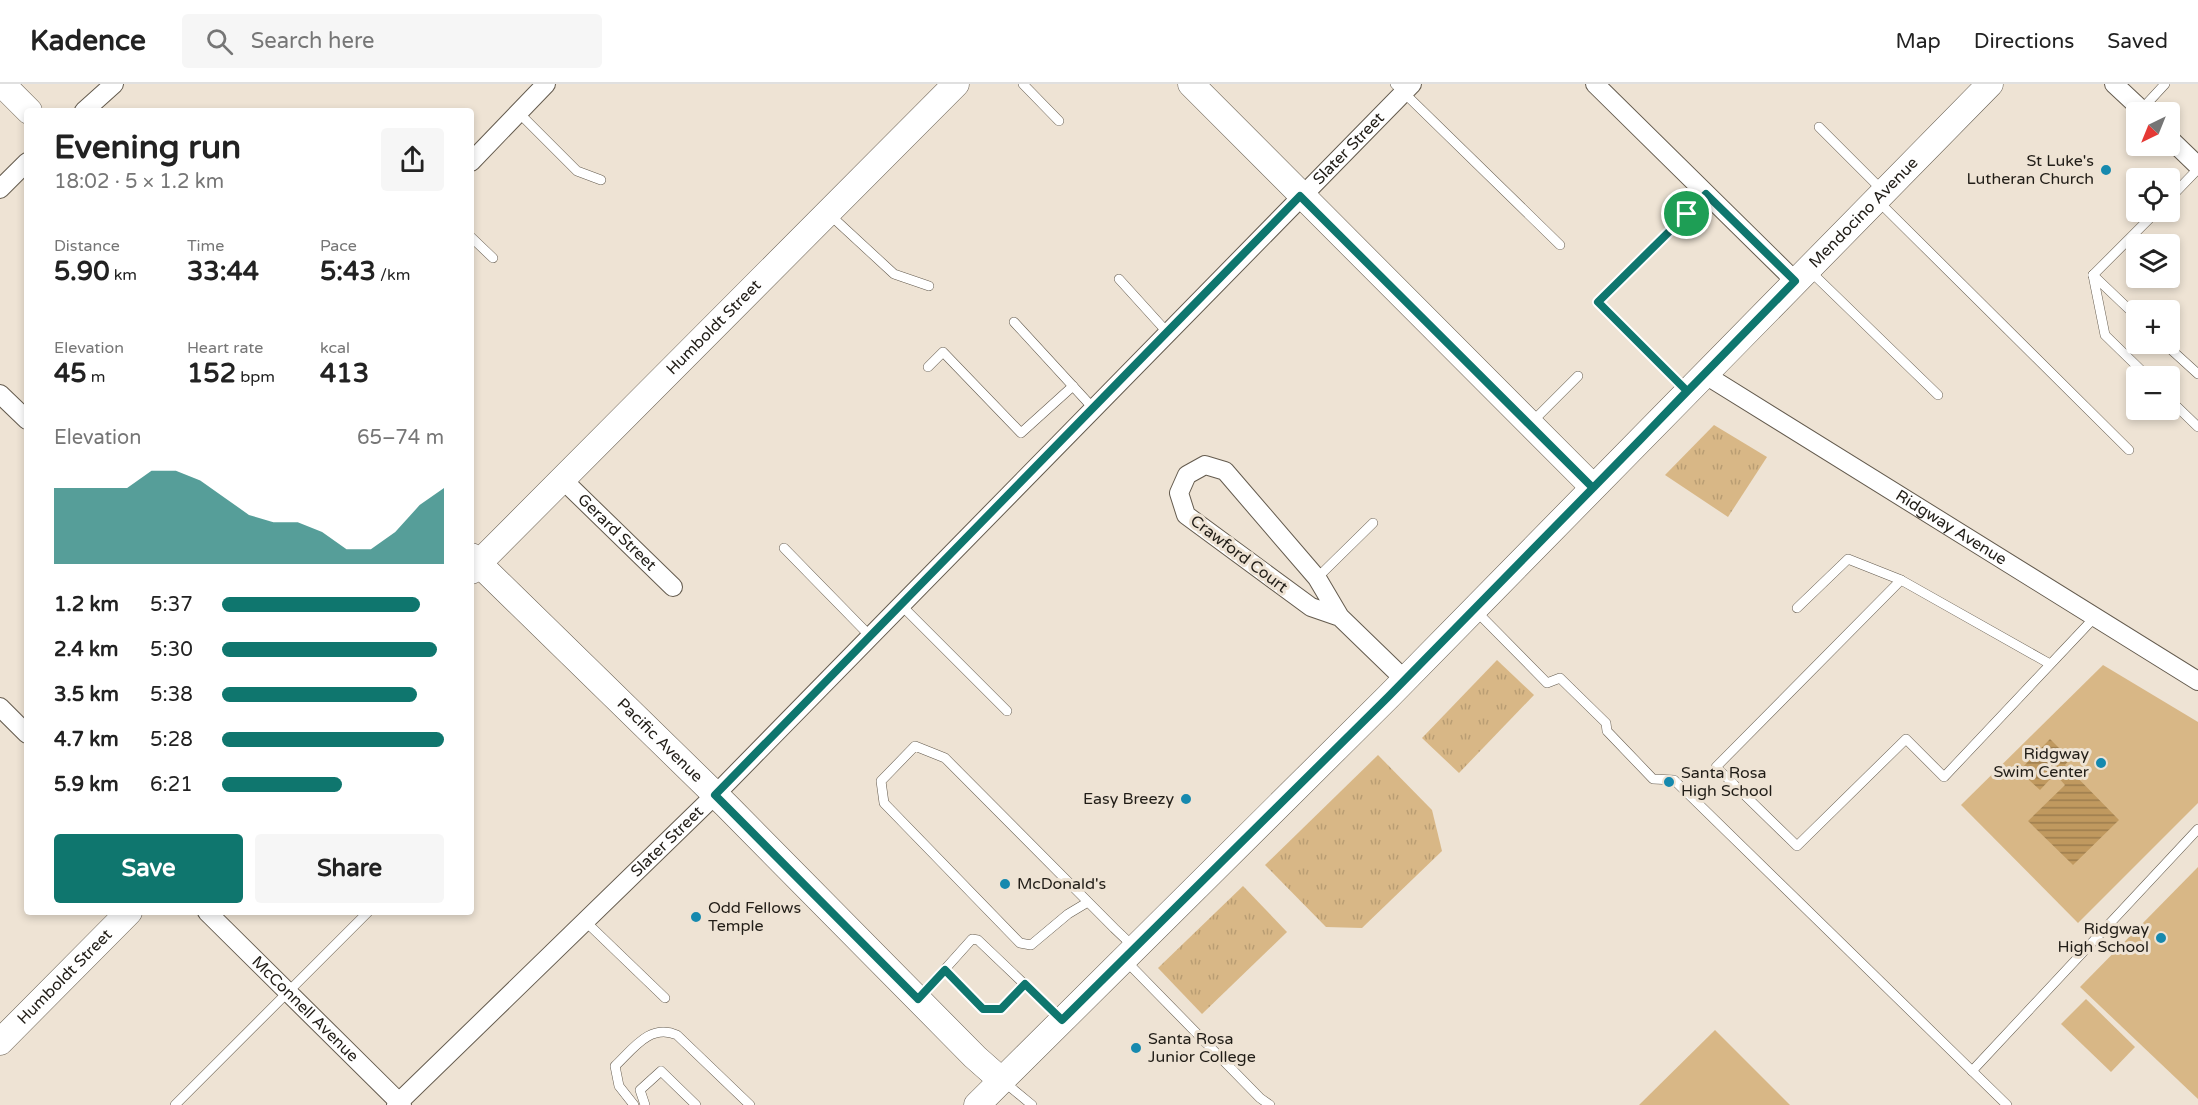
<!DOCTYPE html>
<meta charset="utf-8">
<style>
body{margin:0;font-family:"Varela Round",sans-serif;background:#f6f6f6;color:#222;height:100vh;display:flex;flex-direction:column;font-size:22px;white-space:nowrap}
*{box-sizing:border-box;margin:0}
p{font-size:20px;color:#767676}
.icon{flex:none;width:33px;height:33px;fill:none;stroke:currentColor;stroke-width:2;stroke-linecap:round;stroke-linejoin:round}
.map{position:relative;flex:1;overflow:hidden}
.details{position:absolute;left:24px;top:24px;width:450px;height:807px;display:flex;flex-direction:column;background:#fff;border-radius:6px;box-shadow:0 3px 9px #0003}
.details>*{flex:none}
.needle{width:39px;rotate:223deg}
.buttons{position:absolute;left:2126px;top:18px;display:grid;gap:12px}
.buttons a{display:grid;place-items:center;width:54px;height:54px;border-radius:6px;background:#fff;box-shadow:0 3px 9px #0003;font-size:30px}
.pin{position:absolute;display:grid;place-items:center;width:51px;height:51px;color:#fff;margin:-26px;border:3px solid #fff;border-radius:50%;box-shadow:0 2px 6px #0007}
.round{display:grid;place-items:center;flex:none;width:63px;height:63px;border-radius:6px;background:#f6f6f6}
.head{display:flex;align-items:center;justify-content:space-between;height:102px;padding:0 30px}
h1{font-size:33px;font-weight:700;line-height:45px}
.metrics{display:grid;grid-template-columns:repeat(3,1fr);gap:9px;height:102px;padding:6px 30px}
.metrics div{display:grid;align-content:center}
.metrics b{font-size:26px;font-weight:700}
.metrics small{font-size:16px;font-weight:400}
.metrics p{font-size:16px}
.chart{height:168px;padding:12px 30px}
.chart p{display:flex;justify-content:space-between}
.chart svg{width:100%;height:108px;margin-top:6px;fill:#0f766e;opacity:.7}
.cta{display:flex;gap:12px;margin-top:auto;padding:12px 30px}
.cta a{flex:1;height:69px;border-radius:6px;background:#0f766e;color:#fff;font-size:24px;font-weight:700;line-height:69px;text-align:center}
.cta a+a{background:#f6f6f6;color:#222}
ul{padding:0 30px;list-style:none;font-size:20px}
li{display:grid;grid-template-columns:96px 72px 1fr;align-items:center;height:45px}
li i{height:15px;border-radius:8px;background:#0f766e}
header{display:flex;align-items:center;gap:36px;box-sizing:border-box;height:84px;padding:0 30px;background:#fff;border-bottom:2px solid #e0e0e0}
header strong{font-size:28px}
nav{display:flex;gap:33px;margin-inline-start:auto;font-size:21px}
.search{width:420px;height:54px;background:#f6f6f6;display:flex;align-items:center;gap:15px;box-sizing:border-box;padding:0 21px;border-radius:6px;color:#767676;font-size:22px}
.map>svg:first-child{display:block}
.grass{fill:url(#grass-tufts)}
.pitch{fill:#d8b786}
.water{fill:url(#water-rules)}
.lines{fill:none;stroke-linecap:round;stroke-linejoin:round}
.lane-casing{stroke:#645b4e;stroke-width:10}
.street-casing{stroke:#645b4e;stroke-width:20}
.secondary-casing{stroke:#645b4e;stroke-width:27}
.lane{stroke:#fff;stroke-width:9}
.street{stroke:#fff;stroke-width:18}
.secondary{stroke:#fff;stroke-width:26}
.route-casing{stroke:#fff;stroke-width:12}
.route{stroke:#0f766e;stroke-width:8}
.poi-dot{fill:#1689ae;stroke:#eee3d4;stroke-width:2}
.labels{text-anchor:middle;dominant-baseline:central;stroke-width:6;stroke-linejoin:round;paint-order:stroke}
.street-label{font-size:16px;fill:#211d17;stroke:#eee3d4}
.poi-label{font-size:16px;fill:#211d17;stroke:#eee3d4;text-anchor:end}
</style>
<header>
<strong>Kadence</strong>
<div class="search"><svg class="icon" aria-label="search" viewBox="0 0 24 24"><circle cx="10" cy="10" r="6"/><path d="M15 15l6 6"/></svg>Search here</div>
<nav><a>Map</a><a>Directions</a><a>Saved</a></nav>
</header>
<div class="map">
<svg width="2198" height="1021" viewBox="0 0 2198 1021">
<defs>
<pattern id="grass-tufts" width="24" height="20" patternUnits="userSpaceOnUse" patternTransform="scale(1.5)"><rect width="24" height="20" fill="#d8b786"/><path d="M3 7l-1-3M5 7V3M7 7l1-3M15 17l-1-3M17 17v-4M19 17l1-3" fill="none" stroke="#b99d73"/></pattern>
<pattern id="water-rules" width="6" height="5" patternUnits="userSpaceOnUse" patternTransform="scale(1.5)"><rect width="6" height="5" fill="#c0995f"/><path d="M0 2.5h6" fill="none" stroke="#9c7c4d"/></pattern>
</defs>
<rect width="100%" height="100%" fill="#eee3d4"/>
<!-- grass -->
<g class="grass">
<path d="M1714,341L1767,373L1728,433L1665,391Z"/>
<path d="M1497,576L1534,611L1459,689L1422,654Z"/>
<path d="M1378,671L1432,726L1442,767L1362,844L1326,843L1265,781Z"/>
<path d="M1243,802L1287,848L1202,930L1158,884Z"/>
</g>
<!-- pitch -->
<g class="pitch">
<path d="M2103,581L2198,638V719L2078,839L1961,721Z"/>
<path d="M2198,783V1015L2080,903Z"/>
<path d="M2086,915L2135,963L2111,988L2061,940Z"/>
<path d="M1715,946L1790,1021H1639Z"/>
</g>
<!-- water -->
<path class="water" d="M2050,655L2070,675L2065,681L2119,736L2073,781L2028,737L2065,701L2055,690L2040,706L2019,687Z"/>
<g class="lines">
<defs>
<g id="lane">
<path d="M1023,0L1059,37"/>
<path d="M1395,0L1560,161"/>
<path d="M2141,26L2165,0"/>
<path d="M518,28L577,87L601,96"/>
<path d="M1819,43L1882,106"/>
<path d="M2169,115L2198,85"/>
<path d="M1878,117L2129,366"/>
<path d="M829,130L894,190L929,202"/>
<path d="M471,153L493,174"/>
<path d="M1809,186L1938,311"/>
<path d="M2093,191L2105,251L2147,292"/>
<path d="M2093,191L2156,128"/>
<path d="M2093,191L2136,232"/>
<path d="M1119,195L1167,248"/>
<path d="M1014,238L1093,324"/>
<path d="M2165,260L2198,290"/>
<path d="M928,283L943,268L1021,349L1073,302"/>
<path d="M1687,307L1598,218L1706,110"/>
<path d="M2169,315L2198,343"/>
<path d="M1531,339L1578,292"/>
<path d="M784,464L870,552"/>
<path d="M1317,494L1373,439"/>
<path d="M901,521L1007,627"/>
<path d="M1797,524L1848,475L1901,496"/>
<path d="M1475,526L1547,599L1560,594L1606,639L1607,647L1653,695L1674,696L2007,1021"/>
<path d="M2050,580L1901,496L1716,683L1797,762L1906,655L1944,693L2095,533"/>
<path d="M1088,818L1068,830L1031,861L1020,859L884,719L881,697L915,662L945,674L1114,844L1134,863"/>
<path d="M585,837L665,914"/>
<path d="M1126,877L1260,1014L1270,1021"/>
<path d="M945,886L983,925H1001L1025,900"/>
<path d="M920,913L972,855L978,856L1061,935"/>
<path d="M1972,987L2198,745"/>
<path d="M1003,997L1032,1021"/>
<path d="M175,1021L368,828"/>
<path d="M634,1021L619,1002L615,982C633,965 650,939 677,951L750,1021"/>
<path d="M645,1021L640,1006L661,987L696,1021"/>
</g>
<g id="street">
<path d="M1595,0L1795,197"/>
<path d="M2114,0L2144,28"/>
<path d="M84,27L114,0"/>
<path d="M2169,54L2198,82"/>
<path d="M471,78L546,0"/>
<path d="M0,105L27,78"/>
<path id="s1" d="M1704,290L2198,597"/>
<path d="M0,310L27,336"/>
<path id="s2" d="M561,394L673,503"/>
<path d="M1340,533L1311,523L1186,431L1179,409L1187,391L1205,381L1225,387L1317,494L1340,533L1404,595"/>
<path d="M0,623L27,650"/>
<path id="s3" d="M207,828L402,1021"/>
<path id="s4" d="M396,1021L715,711L1412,0"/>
</g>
<g id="secondary">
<path d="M2,0L29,27"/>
<path d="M1191,0L1593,403"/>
<path id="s5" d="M471,472L726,721L975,973L1001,996"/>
<path id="s6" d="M471,487L956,0"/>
<path id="s7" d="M0,958L129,828"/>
<path id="s8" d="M977,1021L1388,613L1990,0"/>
</g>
</defs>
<!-- lane casing -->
<use href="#lane" class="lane-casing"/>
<!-- street casing -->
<use href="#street" class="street-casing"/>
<!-- secondary casing -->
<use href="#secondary" class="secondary-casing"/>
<!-- lane -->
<use href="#lane" class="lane"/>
<!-- street -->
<use href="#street" class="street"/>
<!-- secondary -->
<use href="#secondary" class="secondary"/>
</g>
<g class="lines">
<defs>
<path id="route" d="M1687,130L1598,218L1687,307L1640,356L1388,613L1062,936L1025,900L1001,925H983L945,886L918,915L715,711L1300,112L1593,404L1795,197L1706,110L1687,130"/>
</defs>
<!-- route casing -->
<use href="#route" class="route-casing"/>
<!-- route -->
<use href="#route" class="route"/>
</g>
<!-- markers -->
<g class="poi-dot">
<circle cx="2106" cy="86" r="6"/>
<circle cx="2101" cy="679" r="6"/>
<circle cx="1669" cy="698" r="6"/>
<circle cx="1186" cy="715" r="6"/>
<circle cx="1005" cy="800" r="6"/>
<circle cx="696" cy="833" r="6"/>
<circle cx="2161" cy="854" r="6"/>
<circle cx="1136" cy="964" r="6"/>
</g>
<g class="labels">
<!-- street labels -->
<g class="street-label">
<text stroke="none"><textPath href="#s4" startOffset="1350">Slater Street</textPath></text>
<text stroke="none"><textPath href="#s8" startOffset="1258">Mendocino Avenue</textPath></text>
<text stroke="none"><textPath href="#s6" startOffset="344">Humboldt Street</textPath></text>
<text stroke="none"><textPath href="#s1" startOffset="291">Ridgway Avenue</textPath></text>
<text stroke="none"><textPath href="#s2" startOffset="78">Gerard Street</textPath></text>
<text transform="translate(1239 470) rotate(37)">Crawford Court</text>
<text stroke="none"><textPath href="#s5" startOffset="264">Pacific Avenue</textPath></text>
<text stroke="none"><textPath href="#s4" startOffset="378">Slater Street</textPath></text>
<text stroke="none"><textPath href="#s7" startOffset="92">Humboldt Street</textPath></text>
<text stroke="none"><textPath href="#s3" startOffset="138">McConnell Avenue</textPath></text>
</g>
<!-- poi labels -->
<g class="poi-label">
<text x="2094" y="77">St Luke's<tspan x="2094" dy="18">Lutheran Church</tspan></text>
<text x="2089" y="670">Ridgway<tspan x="2089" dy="18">Swim Center</tspan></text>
<text x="1681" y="689" text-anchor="start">Santa Rosa<tspan x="1681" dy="18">High School</tspan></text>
<text x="1174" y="715">Easy Breezy</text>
<text x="1017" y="800" text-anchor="start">McDonald's</text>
<text x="708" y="824" text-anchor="start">Odd Fellows<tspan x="708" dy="18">Temple</tspan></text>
<text x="2149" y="845">Ridgway<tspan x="2149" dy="18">High School</tspan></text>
<text x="1148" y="955" text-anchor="start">Santa Rosa<tspan x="1148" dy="18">Junior College</tspan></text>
</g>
</g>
</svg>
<div class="buttons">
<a><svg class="needle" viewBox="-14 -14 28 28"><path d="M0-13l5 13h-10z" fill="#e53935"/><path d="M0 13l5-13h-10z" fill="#767676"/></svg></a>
<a><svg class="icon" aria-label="locate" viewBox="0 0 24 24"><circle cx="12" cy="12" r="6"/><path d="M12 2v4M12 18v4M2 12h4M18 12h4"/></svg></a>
<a><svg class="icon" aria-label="layers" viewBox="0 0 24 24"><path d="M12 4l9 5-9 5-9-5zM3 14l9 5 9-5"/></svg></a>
<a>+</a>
<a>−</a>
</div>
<div class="pin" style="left:1687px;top:130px;background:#1e9e55"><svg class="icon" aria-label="arrive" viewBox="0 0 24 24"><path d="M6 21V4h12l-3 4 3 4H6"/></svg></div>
<section class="details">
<div class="head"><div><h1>Evening run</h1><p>18:02 · 5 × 1.2 km</p></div><a class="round"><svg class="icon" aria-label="share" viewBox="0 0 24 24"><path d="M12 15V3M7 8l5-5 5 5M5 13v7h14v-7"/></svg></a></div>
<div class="metrics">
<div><p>Distance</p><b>5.90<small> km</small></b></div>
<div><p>Time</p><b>33:44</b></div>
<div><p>Pace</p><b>5:43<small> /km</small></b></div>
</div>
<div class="metrics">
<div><p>Elevation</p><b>45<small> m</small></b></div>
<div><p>Heart rate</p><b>152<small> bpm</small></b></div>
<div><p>kcal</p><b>413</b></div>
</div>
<div class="chart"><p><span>Elevation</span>65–74 m</p>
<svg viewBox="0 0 160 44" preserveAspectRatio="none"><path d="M0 44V13L10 13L20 13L30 13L40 6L50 6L60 10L70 17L80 24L90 27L100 27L110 31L120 38L130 38L140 31L150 20L160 13V44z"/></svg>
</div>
<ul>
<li><b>1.2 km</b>5:37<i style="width:89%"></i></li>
<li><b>2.4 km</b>5:30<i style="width:97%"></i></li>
<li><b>3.5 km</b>5:38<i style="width:88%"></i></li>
<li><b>4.7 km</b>5:28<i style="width:100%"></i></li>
<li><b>5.9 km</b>6:21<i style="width:54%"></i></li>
</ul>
<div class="cta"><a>Save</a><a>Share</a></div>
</section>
</div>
